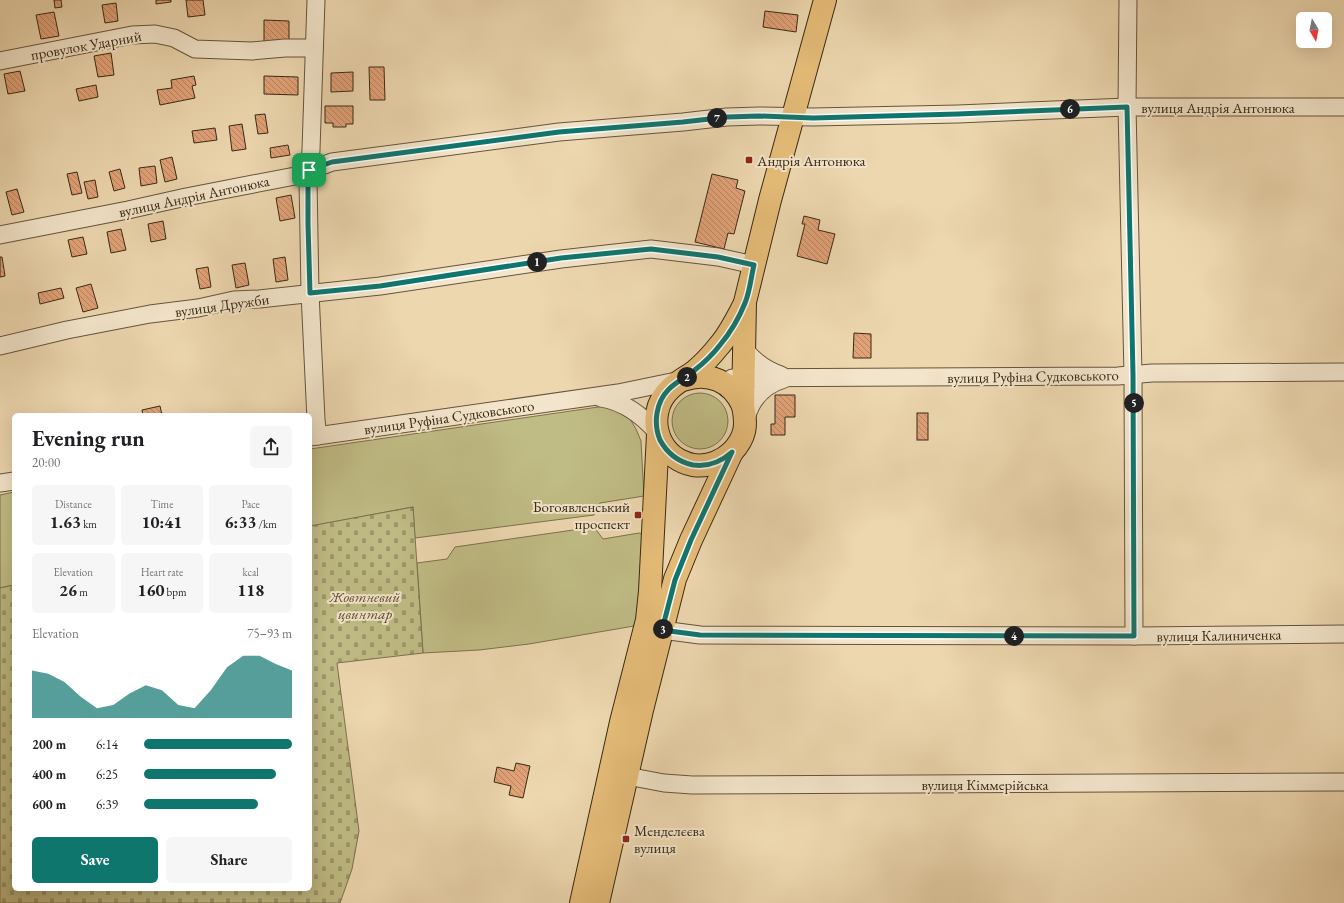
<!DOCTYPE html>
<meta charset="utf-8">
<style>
body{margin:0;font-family:"EB Garamond",serif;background:#f6f6f6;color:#202124;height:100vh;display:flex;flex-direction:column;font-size:15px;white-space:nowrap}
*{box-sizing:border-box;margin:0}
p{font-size:13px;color:#757577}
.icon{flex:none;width:22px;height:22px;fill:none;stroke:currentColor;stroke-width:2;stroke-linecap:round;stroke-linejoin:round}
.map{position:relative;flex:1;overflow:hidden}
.panel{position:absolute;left:12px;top:413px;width:300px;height:478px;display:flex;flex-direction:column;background:#fff;border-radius:6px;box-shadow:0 4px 16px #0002}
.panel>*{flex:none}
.needle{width:26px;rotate:170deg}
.controls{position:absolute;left:1296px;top:12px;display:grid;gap:8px}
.controls a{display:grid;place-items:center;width:36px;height:36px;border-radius:6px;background:#fff;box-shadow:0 4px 16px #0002;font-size:20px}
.pin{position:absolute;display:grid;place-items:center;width:34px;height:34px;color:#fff;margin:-17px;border-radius:8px;box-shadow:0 2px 6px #0006}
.km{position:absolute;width:20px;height:20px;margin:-10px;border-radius:50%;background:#222;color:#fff;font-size:11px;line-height:20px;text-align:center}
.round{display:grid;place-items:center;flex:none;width:42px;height:42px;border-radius:6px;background:#f6f6f6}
.head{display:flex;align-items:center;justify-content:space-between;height:68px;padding:0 20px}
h1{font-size:22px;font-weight:700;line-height:30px}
.stats{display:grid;grid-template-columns:repeat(3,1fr);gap:6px;height:68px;padding:4px 20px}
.stats div{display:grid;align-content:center;border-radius:6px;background:#f6f6f6;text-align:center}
.stats b{font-size:17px;font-weight:700}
.stats small{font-size:11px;font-weight:400}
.stats p{font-size:11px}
.chart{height:112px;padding:8px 20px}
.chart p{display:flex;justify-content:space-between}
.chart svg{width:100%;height:72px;margin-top:4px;fill:#0f766e;opacity:.7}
.cta{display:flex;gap:8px;margin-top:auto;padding:8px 20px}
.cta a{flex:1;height:46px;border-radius:6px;background:#0f766e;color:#fff;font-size:16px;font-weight:700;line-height:46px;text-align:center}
.cta a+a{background:#f6f6f6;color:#202124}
ul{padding:0 20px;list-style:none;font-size:13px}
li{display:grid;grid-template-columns:64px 48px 1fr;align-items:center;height:30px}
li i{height:10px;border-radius:5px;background:#0f766e}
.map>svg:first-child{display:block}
.grass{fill:#c0bc85;stroke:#7c724e}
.cemetery{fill:url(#cemetery-stones);stroke:#7c724e}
.building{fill:url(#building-back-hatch);stroke:#382916}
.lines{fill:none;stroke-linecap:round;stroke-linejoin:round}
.minor-casing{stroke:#65543c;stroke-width:19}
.major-casing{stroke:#382916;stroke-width:24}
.minor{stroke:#f3e5cb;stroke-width:17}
.major{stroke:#e6bc78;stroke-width:22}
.route-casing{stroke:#fff;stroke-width:8}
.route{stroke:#0f766e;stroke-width:5}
.poi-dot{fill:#8f2418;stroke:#f3e5cb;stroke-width:1.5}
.labels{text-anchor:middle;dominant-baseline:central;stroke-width:4;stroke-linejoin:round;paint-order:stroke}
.street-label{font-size:15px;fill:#382916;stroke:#f3e5cb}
.poi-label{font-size:15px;fill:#382916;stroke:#f3e5cb;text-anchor:start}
.park-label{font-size:15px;font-style:italic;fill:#5a4e32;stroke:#f3e5cb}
</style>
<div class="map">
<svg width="1344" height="903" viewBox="0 0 1344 903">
<defs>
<pattern id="cemetery-stones" width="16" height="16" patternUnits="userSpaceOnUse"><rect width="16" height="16" fill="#c0bc85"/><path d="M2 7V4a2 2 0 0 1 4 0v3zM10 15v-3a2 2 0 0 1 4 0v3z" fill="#9d996c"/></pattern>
<pattern id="building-back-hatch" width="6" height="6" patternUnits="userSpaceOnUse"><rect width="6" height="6" fill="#e2a278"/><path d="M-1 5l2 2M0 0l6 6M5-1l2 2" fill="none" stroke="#b88461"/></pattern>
</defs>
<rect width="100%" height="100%" fill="#edd7af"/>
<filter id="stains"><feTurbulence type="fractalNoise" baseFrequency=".005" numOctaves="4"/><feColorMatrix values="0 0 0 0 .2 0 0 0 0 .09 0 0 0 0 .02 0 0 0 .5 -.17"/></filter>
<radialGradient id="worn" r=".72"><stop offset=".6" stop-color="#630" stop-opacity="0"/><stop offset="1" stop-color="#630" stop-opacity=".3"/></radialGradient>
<!-- grass -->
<g class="grass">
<circle cx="700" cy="421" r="28"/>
<path d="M605,406L610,407L630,419L636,429L641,441L644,496L600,503L594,515L415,538L413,507L312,526L310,519V449Z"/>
<path d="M14,492V585L0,588V495Z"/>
<path d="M594,527L603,539L639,533L643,534L639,623L634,626L529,644L479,650L423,653L417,563L447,559L455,547Z"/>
</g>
<!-- cemetery -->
<path class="cemetery" d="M413,507L423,653L337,663L359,831L352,869L340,903H0V588L14,585V889H310V526Z"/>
<!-- building -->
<g class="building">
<path d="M54,0H61L62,7L55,8Z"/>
<path d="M156,0H171V2L156,4Z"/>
<path d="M186,0H203L205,15L188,17Z"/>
<path d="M116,3L118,21L105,23L102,5Z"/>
<path d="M765,11L798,15L796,32L763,27Z"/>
<path d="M54,12L59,36L41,39L36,15Z"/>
<path d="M264,20L289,21V42H264Z"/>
<path d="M111,53L114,75L98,77L94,56Z"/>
<path d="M369,67H384L385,100H370Z"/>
<path d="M20,71L25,91L8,94L4,74Z"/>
<path d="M353,72V91L331,92V73Z"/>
<path d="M194,76L196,85L192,86L195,98L160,105L157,90L172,88L171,80Z"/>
<path d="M264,76L298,77V95L264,94Z"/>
<path d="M96,85L98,97L79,101L76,89Z"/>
<path d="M325,106H353V124H346V127H333V123H325Z"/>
<path d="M265,114L268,133L258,134L255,115Z"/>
<path d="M242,124L246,149L232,151L229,126Z"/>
<path d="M215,128L217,140L194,143L192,131Z"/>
<path d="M288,145L290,155L271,158L270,148Z"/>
<path d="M172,157L177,179L165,182L160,160Z"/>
<path d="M155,166L157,183L141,186L139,168Z"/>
<path d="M120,169L125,188L114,191L109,172Z"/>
<path d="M77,172L82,193L72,195L67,174Z"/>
<path d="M712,174L738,180L736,188L745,191L734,234L728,233L724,249L695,242Z"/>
<path d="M95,180L98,197L88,199L84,182Z"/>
<path d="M17,189L24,212L12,215L6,192Z"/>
<path d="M291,195L295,218L280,221L276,198Z"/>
<path d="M804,216L820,220L818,230L835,234L827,264L797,256L805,224H802Z"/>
<path d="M163,221L166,239L151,242L148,224Z"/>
<path d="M121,229L126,250L111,253L107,232Z"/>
<path d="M83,237L87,254L72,257L68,240Z"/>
<path d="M0,257H2L5,276L0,277Z"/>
<path d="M285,257L288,280L276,282L273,259Z"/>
<path d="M245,263L249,285L236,288L232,265Z"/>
<path d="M208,267L211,287L200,289L196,269Z"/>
<path d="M91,284L98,308L83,312L76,288Z"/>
<path d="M61,288L64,298L40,304L38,293Z"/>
<path d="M854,333L871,334V358H853Z"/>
<path d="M775,395H795V417H785V435H771V424H775Z"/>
<path d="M160,406L162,415H143L142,410Z"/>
<rect x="917" y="413" width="11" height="27"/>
<path d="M516,763L530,766L523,798L509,795L511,786L494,782L497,767L514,771Z"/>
</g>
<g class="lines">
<defs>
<g id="minor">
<path d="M316,0L311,150L308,179L310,293L316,420L318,436"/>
<path d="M1128,0L1127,107L1133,375L1134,636"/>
<path d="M0,61L132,35L155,34L174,38L195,49L252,51L285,48H314"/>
<path d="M0,235L128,210L186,197L295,176L332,162L559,132L683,122L727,117L759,116L813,117L958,114L1127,107H1344"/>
<path d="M0,346L67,330L150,314L198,308L234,300L259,299L380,286L561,259L651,249L718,257L754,265"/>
<path d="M745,350C755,362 765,370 781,375"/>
<path d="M732,378L1118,376L1152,373L1344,372"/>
<path d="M601,398C625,402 641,415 657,432"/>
<path d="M746,419C751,399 764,385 784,379"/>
<path d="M310,437L618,393L681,380"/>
<path d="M0,483L14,481"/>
<path d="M662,630L700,635L1134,636L1344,634"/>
<path d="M627,776L664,783L692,785L1344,782"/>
</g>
<g id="major">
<path d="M683,380C708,371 732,381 743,406"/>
<path d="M732,452C721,462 708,467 693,465C679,462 666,453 660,439C653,422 656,402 670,389C677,382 687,377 695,371C703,364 711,356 718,347C729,335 736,320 744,305"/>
<path d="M581,903L621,722L647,620L650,591L658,434"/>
<path d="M598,903L642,710L675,579L691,540L732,452C746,437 747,425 743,406L745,302L770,200L825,0"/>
</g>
</defs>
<!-- minor casing -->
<use href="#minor" class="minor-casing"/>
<!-- major casing -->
<use href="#major" class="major-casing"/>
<!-- minor -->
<use href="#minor" class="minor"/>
<!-- major -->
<use href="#major" class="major"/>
</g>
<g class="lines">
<defs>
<path id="route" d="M1127,107L1133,374L1134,636L700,635L662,630L675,580L691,540L732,452C721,462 708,467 693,465C679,462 667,453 660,440C653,423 656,402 669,389C677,381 688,376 696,369C705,362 713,354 720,345C730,333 739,318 745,303C750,291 751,277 754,265L718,257L651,249L561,258L380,286L310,293L308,224V180L309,170L332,162L559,132L683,122L727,117L759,116L813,118L958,114Z"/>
</defs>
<!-- route casing -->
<use href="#route" class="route-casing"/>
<!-- route -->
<use href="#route" class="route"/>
</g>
<!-- markers -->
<g class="poi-dot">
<rect x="745" y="156" width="8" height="8" rx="2"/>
<rect x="634" y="511" width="8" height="8" rx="2"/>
<rect x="622" y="835" width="8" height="8" rx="2"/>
</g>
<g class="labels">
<!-- street labels -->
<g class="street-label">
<text transform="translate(86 45) rotate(-10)">провулок Ударний</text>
<text x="1218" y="107">вулиця Андрія Антонюка</text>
<text transform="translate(194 196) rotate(-12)">вулиця Андрія Антонюка</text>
<text transform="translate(222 305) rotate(-8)">вулиця Дружби</text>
<text transform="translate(1033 376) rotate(-1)">вулиця Руфіна Судковського</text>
<text transform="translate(449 417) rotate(-8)">вулиця Руфіна Судковського</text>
<text transform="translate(1219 635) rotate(-1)">вулиця Калиниченка</text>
<text x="985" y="784">вулиця Кіммерійська</text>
</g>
<!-- poi labels -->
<g class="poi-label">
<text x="757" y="160">Андрія Антонюка</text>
<text x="630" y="506" text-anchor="end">Богоявленський<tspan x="630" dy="17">проспект</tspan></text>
<text x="634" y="830">Менделєєва<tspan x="634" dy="17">вулиця</tspan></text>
</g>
<!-- park labels -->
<g class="park-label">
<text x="365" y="596">Жовтневий<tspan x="365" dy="17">цвинтар</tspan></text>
</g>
</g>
<rect width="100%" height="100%" filter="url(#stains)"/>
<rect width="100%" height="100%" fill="url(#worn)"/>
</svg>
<div class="controls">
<a><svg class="needle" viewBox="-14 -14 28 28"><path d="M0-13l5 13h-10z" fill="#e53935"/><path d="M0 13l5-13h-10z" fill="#757577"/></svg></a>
</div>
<div class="pin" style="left:309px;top:170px;background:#1e9e55"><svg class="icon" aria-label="arrive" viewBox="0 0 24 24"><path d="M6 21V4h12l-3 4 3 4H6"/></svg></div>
<b class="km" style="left:537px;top:262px">1</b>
<b class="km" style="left:687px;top:377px">2</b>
<b class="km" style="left:663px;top:629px">3</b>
<b class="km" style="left:1014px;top:636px">4</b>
<b class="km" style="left:1134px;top:403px">5</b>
<b class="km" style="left:1070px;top:109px">6</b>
<b class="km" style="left:717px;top:118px">7</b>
<section class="panel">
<div class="head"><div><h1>Evening run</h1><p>20:00</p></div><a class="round"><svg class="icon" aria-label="share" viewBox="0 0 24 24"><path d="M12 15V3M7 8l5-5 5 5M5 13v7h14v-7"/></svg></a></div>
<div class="stats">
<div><p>Distance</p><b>1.63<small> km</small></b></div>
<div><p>Time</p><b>10:41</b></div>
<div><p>Pace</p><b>6:33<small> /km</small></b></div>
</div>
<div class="stats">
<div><p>Elevation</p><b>26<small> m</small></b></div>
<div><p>Heart rate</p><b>160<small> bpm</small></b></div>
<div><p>kcal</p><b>118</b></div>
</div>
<div class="chart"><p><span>Elevation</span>75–93 m</p>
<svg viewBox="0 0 160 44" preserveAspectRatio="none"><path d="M0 44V15L10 17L20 22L30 31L40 38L50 36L60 29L70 24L80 27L90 36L100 38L110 27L120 13L130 6L140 6L150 11L160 15V44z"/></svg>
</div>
<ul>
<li><b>200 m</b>6:14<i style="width:100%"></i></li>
<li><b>400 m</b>6:25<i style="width:89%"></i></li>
<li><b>600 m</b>6:39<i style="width:77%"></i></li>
</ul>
<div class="cta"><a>Save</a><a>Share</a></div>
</section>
</div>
